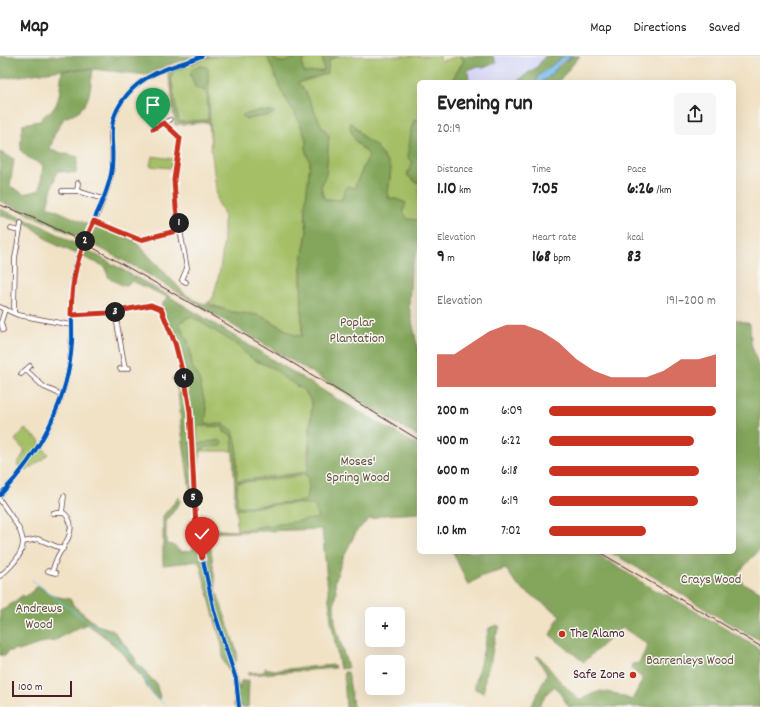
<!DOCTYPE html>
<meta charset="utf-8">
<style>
body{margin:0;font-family:Dekko,sans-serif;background:#f6f6f6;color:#222;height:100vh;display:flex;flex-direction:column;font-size:15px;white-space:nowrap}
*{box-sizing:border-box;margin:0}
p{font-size:13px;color:#767676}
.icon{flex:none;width:22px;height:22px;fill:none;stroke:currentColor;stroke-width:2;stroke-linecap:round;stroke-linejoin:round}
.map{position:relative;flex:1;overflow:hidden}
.details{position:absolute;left:417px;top:24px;width:319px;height:474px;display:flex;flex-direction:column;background:#fff;border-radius:6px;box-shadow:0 4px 16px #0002}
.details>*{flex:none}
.fabs{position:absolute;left:365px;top:551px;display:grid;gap:8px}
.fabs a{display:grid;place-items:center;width:40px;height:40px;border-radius:6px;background:#fff;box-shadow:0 4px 16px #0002;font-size:20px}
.scale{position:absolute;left:12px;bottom:10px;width:60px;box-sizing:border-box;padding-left:4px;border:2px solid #4a1f2b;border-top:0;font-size:11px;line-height:14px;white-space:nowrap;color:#4a1f2b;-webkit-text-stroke:3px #f6f6f2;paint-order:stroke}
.pin{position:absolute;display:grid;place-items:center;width:34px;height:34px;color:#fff;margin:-41px -17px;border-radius:50% 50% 50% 0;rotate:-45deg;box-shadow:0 0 4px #0007}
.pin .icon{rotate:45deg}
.km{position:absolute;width:20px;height:20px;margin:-10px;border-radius:50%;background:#222;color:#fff;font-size:11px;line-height:20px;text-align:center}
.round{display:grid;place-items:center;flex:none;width:42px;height:42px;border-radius:6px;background:#f6f6f6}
.headline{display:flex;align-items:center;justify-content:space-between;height:68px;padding:0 20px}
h1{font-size:22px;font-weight:700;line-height:30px}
.stats{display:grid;grid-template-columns:repeat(3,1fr);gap:6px;height:68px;padding:4px 20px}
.stats div{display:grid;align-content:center}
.stats b{font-size:17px;font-weight:700}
.stats small{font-size:11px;font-weight:400}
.stats p{font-size:11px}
.chart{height:112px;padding:8px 20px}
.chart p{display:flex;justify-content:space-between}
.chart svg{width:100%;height:72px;margin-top:4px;fill:#c8321e;opacity:.7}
ul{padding:0 20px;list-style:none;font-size:13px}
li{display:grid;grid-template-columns:64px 48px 1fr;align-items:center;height:30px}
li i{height:10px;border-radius:5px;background:#c8321e}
header{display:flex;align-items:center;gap:24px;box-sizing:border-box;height:56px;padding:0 20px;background:#fff;border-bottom:1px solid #e0e0e0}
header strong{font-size:19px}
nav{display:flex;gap:22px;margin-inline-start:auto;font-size:14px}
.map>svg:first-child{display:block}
.built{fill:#d6d7f8}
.green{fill:#a4bf66;stroke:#776f48}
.forest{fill:#83a65b;stroke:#666243;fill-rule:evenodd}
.water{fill:#76c0ef;stroke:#60708d}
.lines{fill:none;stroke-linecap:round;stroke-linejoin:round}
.stream{stroke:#76c0ef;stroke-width:1}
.minor-casing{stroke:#633c42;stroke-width:5.5}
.minor{stroke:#fff;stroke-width:4}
.rail{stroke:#4a1f2b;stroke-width:1}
.minor-bridge-casing{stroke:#633c42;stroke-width:5.5;stroke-linecap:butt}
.minor-bridge{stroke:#fff;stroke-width:4}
.cycleway-casing{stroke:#f6f6f2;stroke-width:6}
.cycleway{stroke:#0057b8;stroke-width:4}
.route-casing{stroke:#fff;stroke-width:8}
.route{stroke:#c8321e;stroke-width:5}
.poi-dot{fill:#c8321e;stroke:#f6f6f2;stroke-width:1.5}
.labels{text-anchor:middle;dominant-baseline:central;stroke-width:3;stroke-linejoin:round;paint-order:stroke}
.park-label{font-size:14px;fill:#654f3d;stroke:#f6f6f2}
.poi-label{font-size:14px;fill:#4a1f2b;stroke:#f6f6f2;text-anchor:start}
</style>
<header>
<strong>Map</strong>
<nav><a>Map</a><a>Directions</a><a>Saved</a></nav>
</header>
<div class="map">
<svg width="760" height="651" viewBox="0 0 760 651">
<rect width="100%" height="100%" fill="#f6f6f2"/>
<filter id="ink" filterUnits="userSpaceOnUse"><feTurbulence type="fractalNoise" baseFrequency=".025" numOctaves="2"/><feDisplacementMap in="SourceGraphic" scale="8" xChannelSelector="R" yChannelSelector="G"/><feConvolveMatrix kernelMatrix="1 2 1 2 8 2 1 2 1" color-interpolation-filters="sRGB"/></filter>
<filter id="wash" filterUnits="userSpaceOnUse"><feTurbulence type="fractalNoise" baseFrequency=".012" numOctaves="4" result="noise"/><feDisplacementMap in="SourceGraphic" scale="16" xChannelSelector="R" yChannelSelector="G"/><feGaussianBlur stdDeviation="0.9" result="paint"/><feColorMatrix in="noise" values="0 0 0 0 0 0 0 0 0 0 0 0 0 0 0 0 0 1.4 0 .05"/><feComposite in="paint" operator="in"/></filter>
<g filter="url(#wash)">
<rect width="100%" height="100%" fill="#f1e2c6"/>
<!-- built -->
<path class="built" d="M487,0H545L538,10L516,26H469L468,14L479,10Z"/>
<!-- green -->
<g class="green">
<path d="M223,0H267L282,36L298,63L306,83V96L310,106L305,165L307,175L301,211L302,280L295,279L269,264L243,257L232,256L207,247L212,244C220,222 227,178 223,156C222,154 220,151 218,149L211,91L207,19L206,11L198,10V33L204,34L208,40L209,64L179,66L175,49L171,18L173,15L206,2Z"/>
<path d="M274,0H440L441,5L459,0L464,4L451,26H419V63L414,64L413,106L407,119L417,127L419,125V162L416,164H408L403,156L404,152L390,143L388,137L391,112L375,89L366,84L355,70C351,85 358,88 369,99L354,132L347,130L341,144L324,143L321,131L326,118L329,78L321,69L305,35L295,23H285L281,16L287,6C282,6 273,6 274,0Z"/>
<path d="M152,100L173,103L171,112L150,110Z"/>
<path d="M167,241L245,289L254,304L275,313L283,321L305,335L312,347L308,398L309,433L307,444L315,450L320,466L262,470L237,475L234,395H191L186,330L177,285L161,251Z"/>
<path d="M25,373L40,385L39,387L48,398L43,403L27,414L17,409L25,395L15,384Z"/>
</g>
<!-- forest -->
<g class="forest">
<path d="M0,0H196L165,10L147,19L93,13C89,37 92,53 64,62L54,79L50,94L78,101L76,117L57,115L47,150L89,169L83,183L0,145V96L14,103L10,130L24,138L40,134L43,109C15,96 20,96 23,68L40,65C44,58 49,57 54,52C61,42 60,27 62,15L92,13L61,14L0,23Z"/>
<path d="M206,0H223L206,2L173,15L171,24L179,66L208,64L207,40L204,34L195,31L190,18L194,11L202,10L208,12L211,91L209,66L175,69L171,31L167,14L190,7Z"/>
<path d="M267,0H274C276,14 294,1 301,0C308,0 315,0 322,0L304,3L302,9L304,17L324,15L322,0H340L329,4L328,15L326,18L298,27L305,35L321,69L329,81L326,118L321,131L324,143L341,144L347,130L354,132L369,99C360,89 349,81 350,66L355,70L366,84L375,89L391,112L388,137L389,143H396L406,147L403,156L408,163L416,164L419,162V191L411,213L409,250L419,299V381L139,213L87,185L95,172L98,170L135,185L185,238L198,246L232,256L259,259L295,279L302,280L301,211L307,176L305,151L310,106L306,96V83L298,63L282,36Z"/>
<path d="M459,0H493L496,7L483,12L478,10L468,14L469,26H451L464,4Z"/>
<path d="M545,0H564L538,20L536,26H516L538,10Z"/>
<path d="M573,0H580L558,26H542C553,18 561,7 573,0Z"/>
<path d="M260,55L275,56L272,59L246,63L242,60L244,58Z"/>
<path d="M419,63V125L417,127L407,119L413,106L408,102L411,74L414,64Z"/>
<path d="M0,153L42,170L80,190L77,198L50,186L30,169L0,159Z"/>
<path d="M84,192L167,239L332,340L419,390V457L384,459L369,463L356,476L343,502L335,525L336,536L334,550L335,567L348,612L340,613L331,564L322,473L209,477L216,534L237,596L236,606L229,599L239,634L241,625L249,624L248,651H234L235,631L229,614L223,604L222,589L199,505L163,509V460L179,441L180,446L166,466V488L173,489L181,496L193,494L194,483L197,479L196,472L235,475L318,462L315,450C294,444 258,451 236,454L234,445L235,434L232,380L224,376L223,371L199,370L197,372L198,388L219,384L222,386L221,390L207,391L201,394L198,412H192L190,385L192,433L190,434L182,378L178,335L172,322L182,318L186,330C186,302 173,276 161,251L167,241L132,225L124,230L109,222L104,210L81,200ZM191,260L239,290L244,296L254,304L275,313L283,321L305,335L312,347L308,416L237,425V390L233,374L226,371L224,368H211L205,366L207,355L198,319L192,311L190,290L179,267ZM307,419L309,433L305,445L238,451L237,450V427Z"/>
<path d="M734,263L750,268L751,287L760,315V493L738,517L743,528L760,535V584L713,558L666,528L610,496H734Z"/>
<path d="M453,496H594L654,534L669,540L760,593V651H569L555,630L547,637L538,651H531L547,618L536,600L540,601L558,623L579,644L600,635L617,638L632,644L643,623L631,612L632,608L639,607L648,589L622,571L584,606L550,579L560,559L518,530L506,513L482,520L468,529Z"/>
<path d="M38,530L53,540L70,543L74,550L97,569L113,574L134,601L137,608L145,614L149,621L156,627L160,641L158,644C149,636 145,626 138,617C124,597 107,581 87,568C81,570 58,582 55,585L45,586L19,595L15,593L12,595H8L6,599H0V555L6,552L23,539L25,541Z"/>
<path d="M497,569L500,571L495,581L491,604L485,622L484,637L475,633V629L489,572Z"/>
<path d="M334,609L335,612L248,619V617L265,616V612L275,614Z"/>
<path d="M344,616H348L353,651H346Z"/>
</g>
<!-- water -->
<path class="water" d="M564,0H573C569,2 564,4 561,7C553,15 548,26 536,26L538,20Z"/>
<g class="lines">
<!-- stream -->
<path class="stream" d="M32,524L89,567L105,576L120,588L143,618L151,636L167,651"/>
</g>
</g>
<g filter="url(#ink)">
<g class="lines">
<defs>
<g id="minor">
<path d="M164,67L170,64"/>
<path d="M153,73L164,67L180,82L174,124L176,152L180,174"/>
<path d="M62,135H77L103,143"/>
<path d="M77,135L78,127"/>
<path d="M94,165L140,184L180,174L187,212L182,224L186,226"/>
<path d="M11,173L20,175"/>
<path d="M85,185C95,164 105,143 111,120C114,106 111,94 111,80C111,56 127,33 148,21C165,11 184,8 202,0"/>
<path d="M0,251L18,259L71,269"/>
<path d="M115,256L125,313"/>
<path d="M14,257L15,202L21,168"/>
<path d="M71,259L107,257L151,249L161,253L175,287L186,330L190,355L196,472L214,555L236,623L239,651"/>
<path d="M3,274L1,266L5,253"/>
<path d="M120,313L129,312"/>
<path d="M26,314L44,331L62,339"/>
<path d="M21,318L30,310"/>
<path d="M0,439C38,400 67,348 71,294C74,255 68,230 82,191"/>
<path d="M0,444C23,478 37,489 0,520"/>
<path d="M62,456L64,440"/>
<path d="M23,486L38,483L63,493"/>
<path d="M48,515L56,517"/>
<path d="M52,516C54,510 56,503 59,498C67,486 78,469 64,457H53"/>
</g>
</defs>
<!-- minor casing -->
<use href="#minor" class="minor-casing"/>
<!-- minor -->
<use href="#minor" class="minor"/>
<!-- rail -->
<g class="rail">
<path d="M0,149C56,168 107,200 159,229C247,279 333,331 419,384"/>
<path d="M599,496L760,590"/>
</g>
<defs>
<path id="minor-bridge" d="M82,191L85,185"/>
</defs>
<!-- minor-bridge casing -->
<use href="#minor-bridge" class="minor-bridge-casing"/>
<!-- minor-bridge -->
<use href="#minor-bridge" class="minor-bridge"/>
<defs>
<g id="cycleway">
<path d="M71,259L107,257L151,249L161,253L175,287L186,330L190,355L196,472L214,555L236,623L239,651"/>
<path d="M0,439C40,398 69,343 72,286C73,262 69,237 74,214C82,180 104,152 111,118C117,87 102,69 126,40C145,15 175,11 202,0"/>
</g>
</defs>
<!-- cycleway casing -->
<use href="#cycleway" class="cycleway-casing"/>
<!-- cycleway -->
<use href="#cycleway" class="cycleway"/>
</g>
</g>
<g class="lines" filter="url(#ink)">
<defs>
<path id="route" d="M153,73L164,67L180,82L174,124L176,152L180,174L140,184L94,165C77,202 72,218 71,259L107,257L151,249L161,253L175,287L186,330L190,355L196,472L202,502"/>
</defs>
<!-- route casing -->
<use href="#route" class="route-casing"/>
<!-- route -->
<use href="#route" class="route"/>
</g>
<!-- markers -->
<g class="poi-dot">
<circle cx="562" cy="578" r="4"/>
<circle cx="633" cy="619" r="4"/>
</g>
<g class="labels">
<!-- park labels -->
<g class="park-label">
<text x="357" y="267">Poplar<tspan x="357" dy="16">Plantation</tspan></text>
<text x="358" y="406">Moses'<tspan x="358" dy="16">Spring Wood</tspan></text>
<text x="711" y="524">Crays Wood</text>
<text x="39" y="553">Andrews<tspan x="39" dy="16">Wood</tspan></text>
<text x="690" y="605">Barrenleys Wood</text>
</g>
<!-- poi labels -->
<g class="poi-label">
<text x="570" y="578">The Alamo</text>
<text x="625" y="619" text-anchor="end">Safe Zone</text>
</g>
</g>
</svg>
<div class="fabs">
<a>+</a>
<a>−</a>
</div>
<div class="scale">100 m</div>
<div class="pin" style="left:153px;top:73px;background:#1e9e55"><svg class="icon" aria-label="arrive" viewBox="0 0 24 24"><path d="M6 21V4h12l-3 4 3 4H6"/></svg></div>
<div class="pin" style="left:202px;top:502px;background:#d93025"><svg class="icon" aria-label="check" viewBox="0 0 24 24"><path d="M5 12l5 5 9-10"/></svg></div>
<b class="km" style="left:179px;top:167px">1</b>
<b class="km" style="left:85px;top:185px">2</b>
<b class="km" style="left:115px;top:256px">3</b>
<b class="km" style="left:184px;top:322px">4</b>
<b class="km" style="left:193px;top:442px">5</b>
<section class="details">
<div class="headline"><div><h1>Evening run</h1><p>20:19</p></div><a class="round"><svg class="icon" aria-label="share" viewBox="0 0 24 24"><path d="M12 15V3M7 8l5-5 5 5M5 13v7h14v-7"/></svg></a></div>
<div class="stats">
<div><p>Distance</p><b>1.10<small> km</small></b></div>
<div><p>Time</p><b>7:05</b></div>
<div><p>Pace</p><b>6:26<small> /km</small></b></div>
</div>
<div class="stats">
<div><p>Elevation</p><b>9<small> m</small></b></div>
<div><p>Heart rate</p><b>168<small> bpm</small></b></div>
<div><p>kcal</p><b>83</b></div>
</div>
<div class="chart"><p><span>Elevation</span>191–200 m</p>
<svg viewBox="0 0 160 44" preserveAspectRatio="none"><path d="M0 44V24L10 24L20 17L30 10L40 6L50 6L60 10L70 17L80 27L90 34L100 38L110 38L120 38L130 34L140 27L150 27L160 24V44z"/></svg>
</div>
<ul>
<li><b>200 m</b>6:09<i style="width:100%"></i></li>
<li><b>400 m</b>6:22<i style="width:87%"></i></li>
<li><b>600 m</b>6:18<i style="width:90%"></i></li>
<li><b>800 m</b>6:19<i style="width:89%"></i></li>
<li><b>1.0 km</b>7:02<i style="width:58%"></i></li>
</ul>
</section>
</div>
